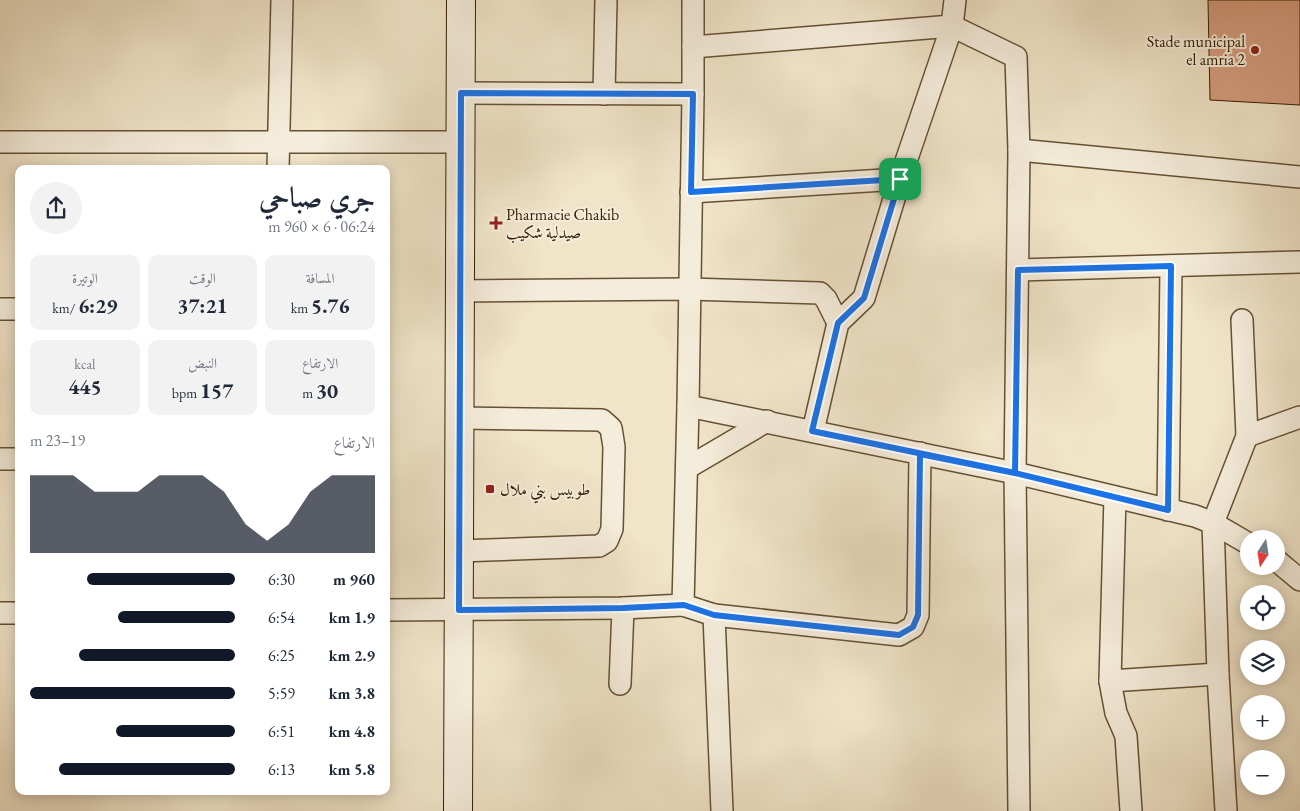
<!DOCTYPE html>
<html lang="ar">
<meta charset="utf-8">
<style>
body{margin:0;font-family:"EB Garamond",Amiri,serif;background:#f2f2f3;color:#1f2937;direction:rtl;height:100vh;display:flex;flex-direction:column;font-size:19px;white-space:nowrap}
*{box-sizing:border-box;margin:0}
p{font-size:16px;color:#747a83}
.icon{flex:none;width:28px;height:28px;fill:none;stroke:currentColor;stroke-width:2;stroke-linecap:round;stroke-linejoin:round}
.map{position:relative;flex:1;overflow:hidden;direction:ltr}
.details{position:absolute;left:15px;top:165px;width:375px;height:630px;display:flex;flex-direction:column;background:#fff;border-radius:10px;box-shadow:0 2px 12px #0003;direction:rtl}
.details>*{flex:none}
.needle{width:32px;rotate:192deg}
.buttons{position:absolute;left:1240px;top:530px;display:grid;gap:10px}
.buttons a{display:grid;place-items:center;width:45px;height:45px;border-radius:50%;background:#fff;box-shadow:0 2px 12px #0003;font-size:25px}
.pin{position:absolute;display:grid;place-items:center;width:42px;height:42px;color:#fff;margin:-21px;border-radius:10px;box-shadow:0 2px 8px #0006}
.round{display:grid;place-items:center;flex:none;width:52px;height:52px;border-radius:26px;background:#f2f2f3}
.head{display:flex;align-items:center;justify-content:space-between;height:85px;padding:0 15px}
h1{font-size:28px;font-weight:700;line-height:38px}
.stats{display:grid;grid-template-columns:repeat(3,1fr);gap:8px;height:85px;padding:5px 15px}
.stats div{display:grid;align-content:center;border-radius:10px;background:#f2f2f3;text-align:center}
.stats b{font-size:21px;font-weight:700}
.stats small{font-size:14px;font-weight:400}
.stats p{font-size:14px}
.chart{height:140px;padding:10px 15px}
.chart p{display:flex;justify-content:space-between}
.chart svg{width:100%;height:90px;margin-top:5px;fill:#111827;opacity:.7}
ul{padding:0 15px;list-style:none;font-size:16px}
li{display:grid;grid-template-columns:80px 60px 1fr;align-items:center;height:38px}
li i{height:12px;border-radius:6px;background:#111827}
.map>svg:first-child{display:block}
.building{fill:#d59d7e;stroke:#372000}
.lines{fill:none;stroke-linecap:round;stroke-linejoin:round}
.street-casing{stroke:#655132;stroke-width:24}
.secondary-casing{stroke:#372000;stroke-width:30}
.street{stroke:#f5eddc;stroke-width:21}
.secondary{stroke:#f5eddc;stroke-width:28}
.route-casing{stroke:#fff;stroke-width:10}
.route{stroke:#1a73e8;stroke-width:6}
.poi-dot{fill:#8f2418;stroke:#f5eddc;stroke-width:2}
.labels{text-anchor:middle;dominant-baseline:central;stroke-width:4;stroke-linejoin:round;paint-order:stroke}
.poi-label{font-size:16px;fill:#372000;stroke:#f5eddc;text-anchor:start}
</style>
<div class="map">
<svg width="1300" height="811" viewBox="0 0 1300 811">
<rect width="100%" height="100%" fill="#f0e4c9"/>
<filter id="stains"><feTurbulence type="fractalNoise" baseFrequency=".004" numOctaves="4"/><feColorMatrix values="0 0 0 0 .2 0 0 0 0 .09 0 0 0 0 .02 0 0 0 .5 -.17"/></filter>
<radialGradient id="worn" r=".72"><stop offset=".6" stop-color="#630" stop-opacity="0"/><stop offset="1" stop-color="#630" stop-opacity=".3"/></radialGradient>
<!-- building -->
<path class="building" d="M1208,0H1300V105L1210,100Z"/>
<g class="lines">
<defs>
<g id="street">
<path d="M693,0V94L688,406L1015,473L1195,516L1213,523L1249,544"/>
<path d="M693,47L952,26L1016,57L1019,150L1015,473L1019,811"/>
<path d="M461,93L693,94"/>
<path d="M604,94L606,0"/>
<path d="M0,142H461"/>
<path d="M1019,150L1300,177"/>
<path d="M278,169L282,0"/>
<path d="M691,192L900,179"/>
<path d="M1018,270L1300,262"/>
<path d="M460,291L689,289L820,293L826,299L838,323"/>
<path d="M0,309H19"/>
<path d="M813,431L838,323L864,298L900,179L952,26L955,0"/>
<path d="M1247,436L1300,417"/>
<path d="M0,459H19"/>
<path d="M687,468L767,421"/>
<path d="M1115,497L1110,681L1116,713L1126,736L1131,811"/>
<path d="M1168,510L1171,266"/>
<path d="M459,551L599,546L607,541L612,529L614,447L611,428L602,420L460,418"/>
<path d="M1276,560L1300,580"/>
<path d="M683,605L714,615L722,811"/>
<path d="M386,610L623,608L683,605L688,406"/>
<path d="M0,613H19"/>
<path d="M714,615L899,635L913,627L918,615L920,453"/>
<path d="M1110,681L1218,674"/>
<path d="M620,684L623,608"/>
<path d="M1226,811L1218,674L1213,523L1247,436L1242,320"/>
</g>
<path id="secondary" d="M458,811L461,0"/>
</defs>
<!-- street casing -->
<use href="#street" class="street-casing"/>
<!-- secondary casing -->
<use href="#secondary" class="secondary-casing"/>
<!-- street -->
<use href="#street" class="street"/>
<!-- secondary -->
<use href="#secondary" class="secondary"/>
</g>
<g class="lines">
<defs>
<path id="route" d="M900,179L691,192L693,94L461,93L459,610L623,608L684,605L714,615L899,635L913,627L918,615L920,454L1015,473L1168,510L1171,266L1018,270L1015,473L812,431L838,323L864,298L900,179"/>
</defs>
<!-- route casing -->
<use href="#route" class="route-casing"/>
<!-- route -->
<use href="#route" class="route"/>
</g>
<!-- markers -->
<g class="poi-dot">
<circle cx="1255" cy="50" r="5"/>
<path d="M493.5 215.5h5v5h5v5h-5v5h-5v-5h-5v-5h5z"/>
<rect x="485" y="484" width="10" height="10" rx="2.5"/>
</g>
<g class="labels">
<!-- poi labels -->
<g class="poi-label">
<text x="1245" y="41" text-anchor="end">Stade municipal<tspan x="1245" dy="18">el amria 2</tspan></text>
<text x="506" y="214">Pharmacie Chakib<tspan x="506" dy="18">صيدلية شكيب</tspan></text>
<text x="500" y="489">طوبيس بني ملال</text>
</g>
</g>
<rect width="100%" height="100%" filter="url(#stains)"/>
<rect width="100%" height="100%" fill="url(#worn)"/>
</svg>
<div class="buttons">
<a><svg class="needle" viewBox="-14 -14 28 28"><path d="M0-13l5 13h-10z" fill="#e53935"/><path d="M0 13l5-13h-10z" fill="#747a83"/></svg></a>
<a><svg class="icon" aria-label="locate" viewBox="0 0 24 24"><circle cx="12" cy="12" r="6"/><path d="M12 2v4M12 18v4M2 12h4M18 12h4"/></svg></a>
<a><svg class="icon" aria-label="layers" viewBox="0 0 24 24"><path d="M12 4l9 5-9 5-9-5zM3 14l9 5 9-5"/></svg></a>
<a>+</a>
<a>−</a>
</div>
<div class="pin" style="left:900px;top:179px;background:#1e9e55"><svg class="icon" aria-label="arrive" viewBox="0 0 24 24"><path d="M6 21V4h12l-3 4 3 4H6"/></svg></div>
<section class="details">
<div class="head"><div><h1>جري صباحي</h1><p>06:24 · 6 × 960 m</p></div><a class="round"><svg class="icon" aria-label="share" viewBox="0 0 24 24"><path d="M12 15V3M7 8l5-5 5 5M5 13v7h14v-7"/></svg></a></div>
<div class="stats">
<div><p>المسافة</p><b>5.76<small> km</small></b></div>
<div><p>الوقت</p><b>37:21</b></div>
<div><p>الوتيرة</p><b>6:29<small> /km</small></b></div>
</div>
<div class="stats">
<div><p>الارتفاع</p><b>30<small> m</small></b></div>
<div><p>النبض</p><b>157<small> bpm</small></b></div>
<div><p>kcal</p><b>445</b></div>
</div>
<div class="chart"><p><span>الارتفاع</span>19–23 m</p>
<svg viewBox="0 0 160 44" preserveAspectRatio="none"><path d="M0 44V6L10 6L20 6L30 14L40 14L50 14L60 6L70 6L80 6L90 14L100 30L110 38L120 30L130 14L140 6L150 6L160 6V44z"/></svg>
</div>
<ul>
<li><b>960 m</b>6:30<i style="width:72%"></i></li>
<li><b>1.9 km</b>6:54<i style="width:57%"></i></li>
<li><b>2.9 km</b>6:25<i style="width:76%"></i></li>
<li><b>3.8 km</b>5:59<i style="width:100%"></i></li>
<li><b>4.8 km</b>6:51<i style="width:58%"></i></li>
<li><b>5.8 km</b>6:13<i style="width:86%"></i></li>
</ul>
</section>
</div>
